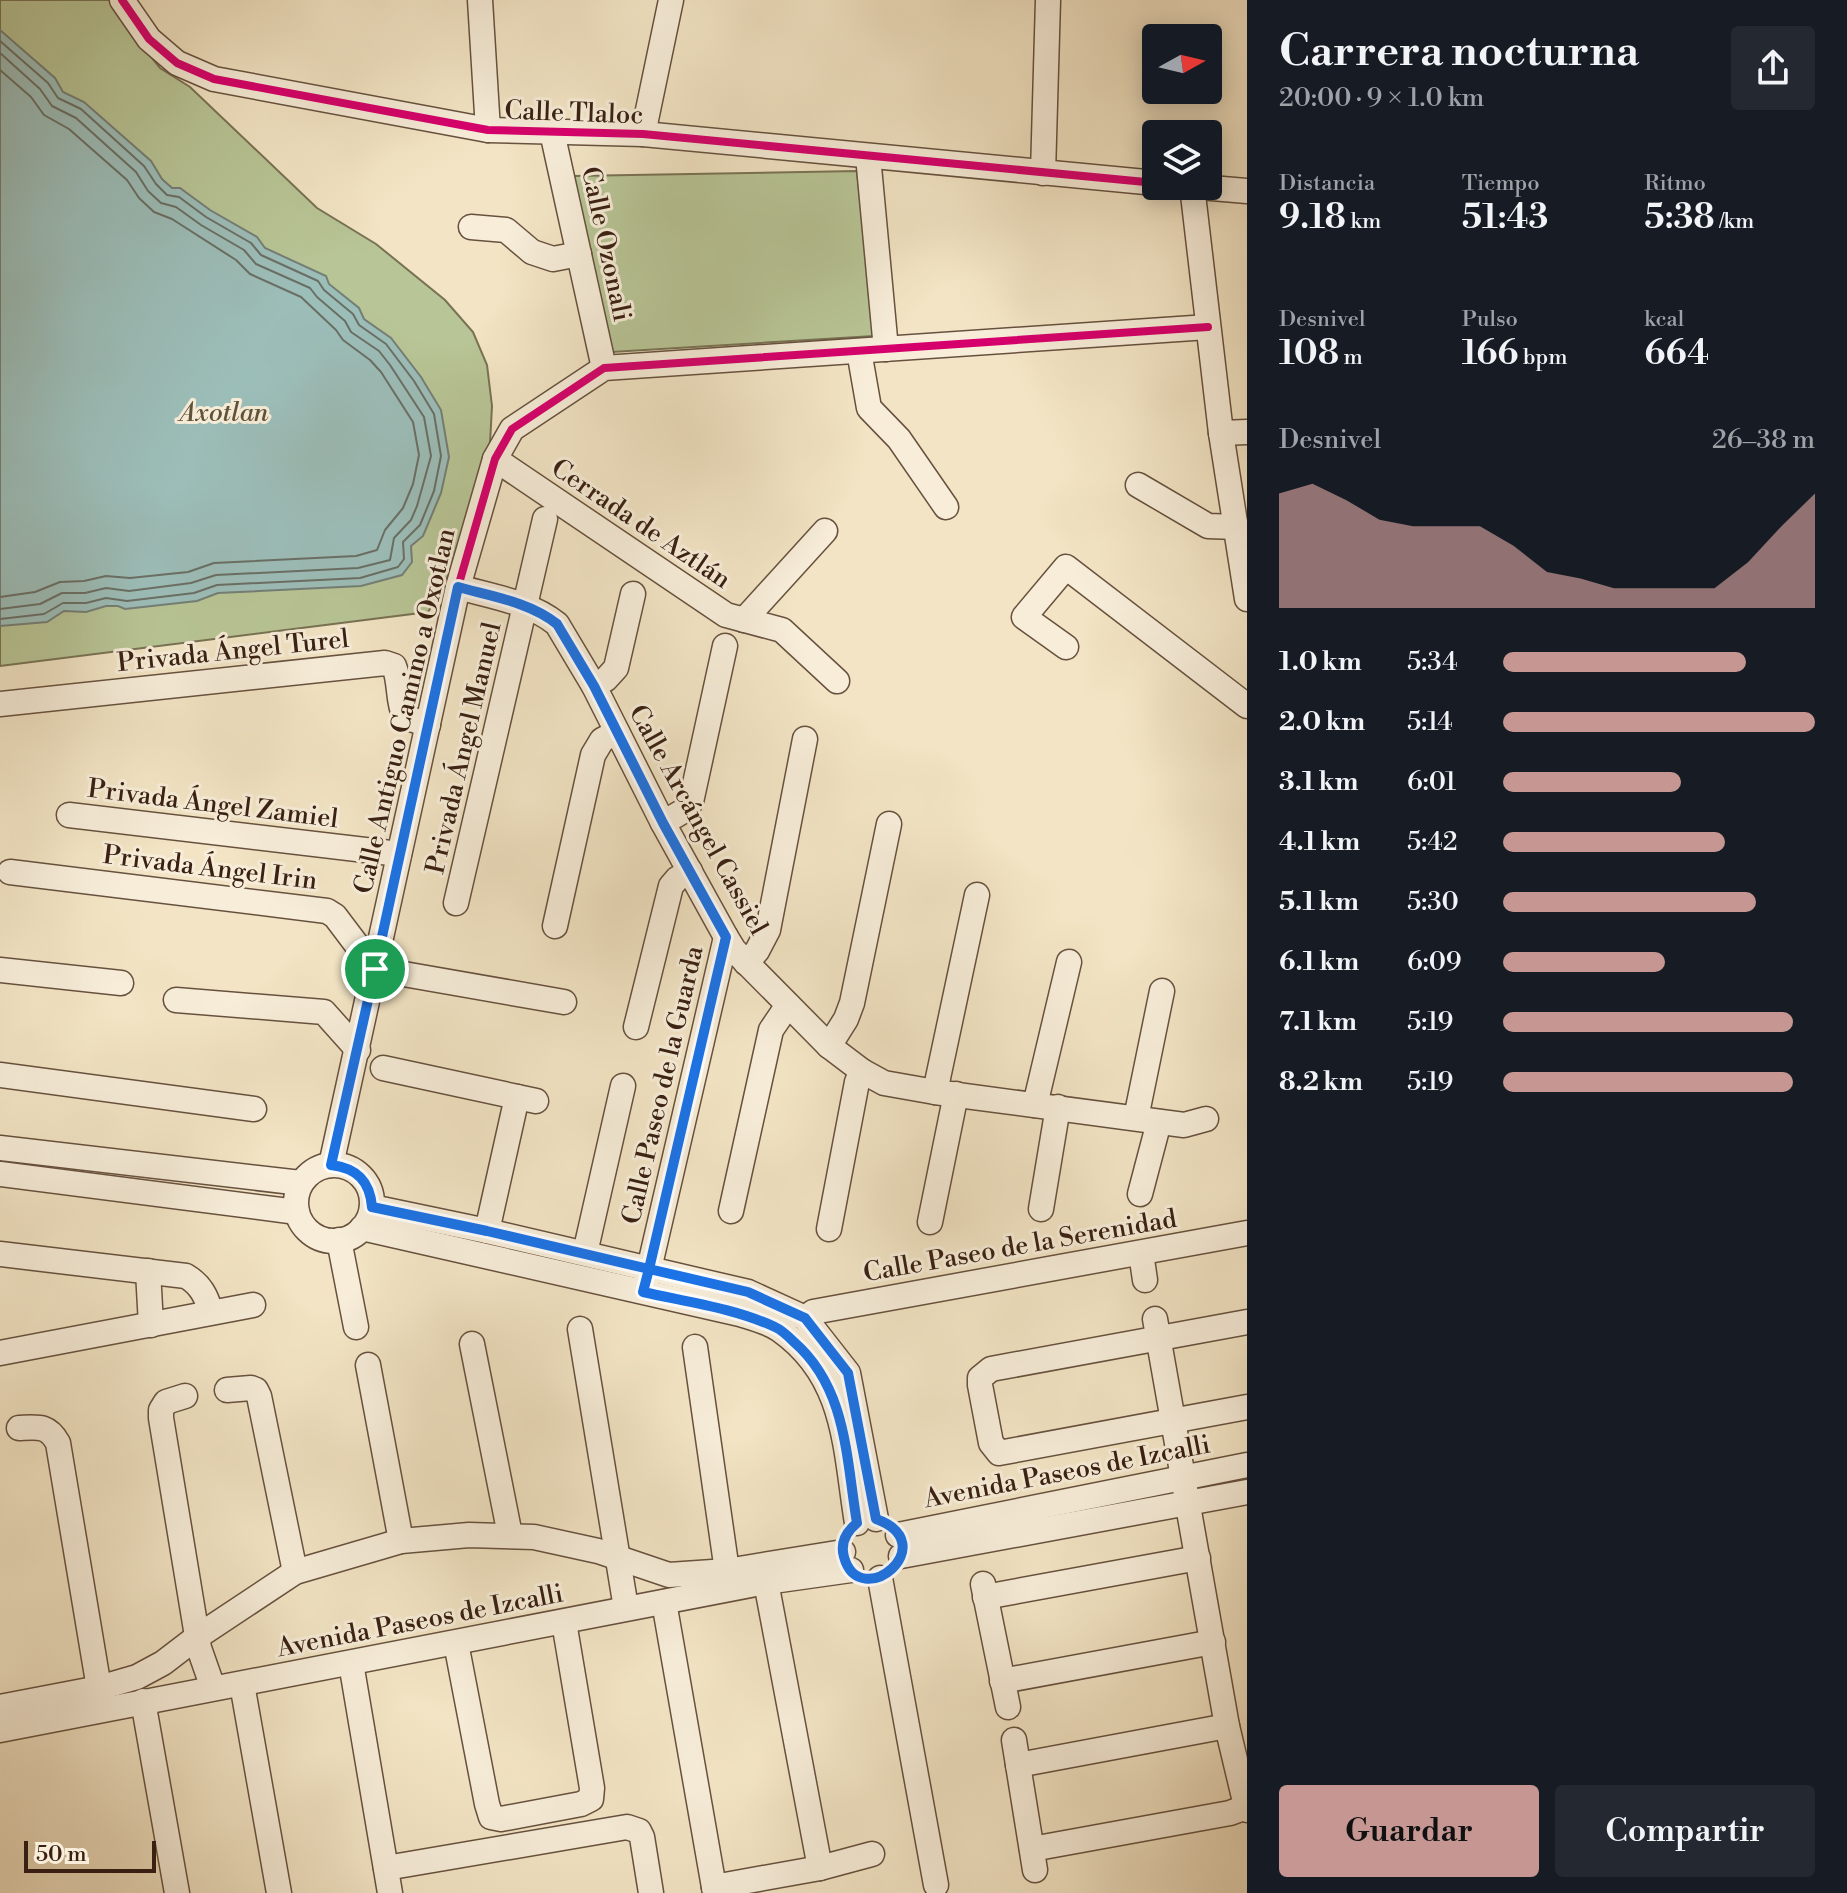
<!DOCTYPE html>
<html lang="es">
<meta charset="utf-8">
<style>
body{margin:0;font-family:"Libre Bodoni",serif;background:#242831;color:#f1f3f6;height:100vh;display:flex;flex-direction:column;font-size:30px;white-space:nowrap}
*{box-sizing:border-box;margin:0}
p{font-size:26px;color:#9ea1a6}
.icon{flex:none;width:44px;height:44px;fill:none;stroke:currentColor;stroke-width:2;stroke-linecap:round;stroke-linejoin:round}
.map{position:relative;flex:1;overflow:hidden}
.panel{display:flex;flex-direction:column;background:#171b24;width:600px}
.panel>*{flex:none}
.needle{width:52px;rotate:82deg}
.buttons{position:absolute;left:1142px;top:24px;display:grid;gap:16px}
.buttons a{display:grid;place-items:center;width:80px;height:80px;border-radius:8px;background:#171b24;box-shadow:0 4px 20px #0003;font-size:40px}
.scale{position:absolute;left:24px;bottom:20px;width:132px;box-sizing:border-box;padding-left:8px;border:4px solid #392012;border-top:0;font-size:22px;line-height:28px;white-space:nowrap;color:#392012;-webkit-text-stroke:6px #f7edd9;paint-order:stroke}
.pin{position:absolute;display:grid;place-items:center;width:68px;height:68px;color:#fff;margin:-34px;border:4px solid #fff;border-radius:50%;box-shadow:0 2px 8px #0007}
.round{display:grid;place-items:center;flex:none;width:84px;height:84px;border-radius:8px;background:#242831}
.head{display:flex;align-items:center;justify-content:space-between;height:136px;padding:0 32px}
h1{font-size:44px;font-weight:600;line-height:60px}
.metrics{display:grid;grid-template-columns:repeat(3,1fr);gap:12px;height:136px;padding:8px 32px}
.metrics div{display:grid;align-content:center}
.metrics b{font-size:34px;font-weight:600}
.metrics small{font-size:22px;font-weight:400}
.metrics p{font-size:22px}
.chart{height:224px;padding:16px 32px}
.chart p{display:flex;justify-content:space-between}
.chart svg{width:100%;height:144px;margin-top:8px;fill:#c59692;opacity:.7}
.cta{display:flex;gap:16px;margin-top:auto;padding:16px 32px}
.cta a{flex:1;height:92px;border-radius:8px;background:#c59692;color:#111;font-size:32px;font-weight:600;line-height:92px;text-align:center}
.cta a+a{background:#242831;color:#f1f3f6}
ul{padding:0 32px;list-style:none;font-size:26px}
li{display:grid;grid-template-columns:128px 96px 1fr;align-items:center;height:60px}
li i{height:20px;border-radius:10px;background:#c59692}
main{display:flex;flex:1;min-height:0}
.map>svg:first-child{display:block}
.green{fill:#b8c596;stroke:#787254;stroke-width:2}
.water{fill:#9cbeb9;stroke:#747f76;stroke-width:2}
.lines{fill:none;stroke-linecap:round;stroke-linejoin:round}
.shore{stroke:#6a6f66;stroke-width:2}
.minor-casing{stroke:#67513e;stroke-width:27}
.minor{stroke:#f7edd9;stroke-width:24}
.cycleway-casing{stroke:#f7edd9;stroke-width:13}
.cycleway{stroke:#d6006c;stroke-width:8}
.route-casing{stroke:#fff;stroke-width:16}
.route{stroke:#1a73e8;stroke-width:10}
.labels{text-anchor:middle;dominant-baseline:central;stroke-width:6;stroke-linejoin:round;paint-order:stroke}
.street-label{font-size:26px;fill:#392012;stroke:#f7edd9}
.park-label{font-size:26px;font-style:italic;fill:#5f523a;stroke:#f7edd9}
</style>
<main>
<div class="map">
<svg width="1247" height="1893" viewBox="0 0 1247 1893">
<rect width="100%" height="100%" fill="#f2e4c4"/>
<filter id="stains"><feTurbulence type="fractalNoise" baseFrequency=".0025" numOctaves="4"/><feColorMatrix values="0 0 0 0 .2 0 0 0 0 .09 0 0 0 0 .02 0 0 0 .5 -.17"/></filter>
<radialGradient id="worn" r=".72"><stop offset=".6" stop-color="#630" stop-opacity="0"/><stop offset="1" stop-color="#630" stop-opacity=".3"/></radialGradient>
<!-- green -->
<g class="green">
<path d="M0,0H110L126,26L160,68L190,87L317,208L376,244L445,300L473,332L487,365L492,406L488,480L443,588L428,612L0,666Z"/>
<path d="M857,171L874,336L612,352L574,176Z"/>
</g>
<!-- water -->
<path class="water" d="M0,30L55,78L63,92L84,102L151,161L162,179L172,188H180L210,210L257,237L265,248L326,276L329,284L359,308L364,319L391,338L421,377L441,410L449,457L441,493L423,536L411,546L412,562L402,575L361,586L218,593L197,601L125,609L118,606H106L86,612L64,611L47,622L0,626Z"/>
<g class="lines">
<!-- shore -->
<g class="shore">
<path d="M0,41L48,83L58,98L81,109L144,166L156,184L167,195L179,197L206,217L251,243L261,255L318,281L324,290L353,314L359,325L386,344L414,381L434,414L441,456L434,491L420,525L403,542L404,559L398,567L360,578L217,585L194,593L127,601L106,598L86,603H63L44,614L0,619"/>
<path d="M0,53L40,89L52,106L76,118L136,172L148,191L161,203L176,207L201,225L244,250L256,264L310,288L317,297L345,321L351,332L379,351L390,365L424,417L431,456L417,506L411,520L394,538L390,560L358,568L216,575L191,583L129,591L106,588L85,593H62L40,604L0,609"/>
<path d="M0,70L31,97L44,115L69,129L127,180L139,198L154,212L172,219L236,260L250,274L301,297L336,330L343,340L370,360L381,372L413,422L419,455L413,484L403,508L385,530L377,550L356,556L214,563L188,572L130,578L106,576L84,581L60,582L35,592L0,597"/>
</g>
<defs>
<g id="minor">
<path d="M122,0L149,39L177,63L214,79L488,130L643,134L1156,183"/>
<path d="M480,0L488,130"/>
<path d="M552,132L604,368"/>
<path d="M643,134L671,0"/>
<path d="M868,156L886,349"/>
<path d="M1043,173L1048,0"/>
<path d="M1188,186L1247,191"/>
<path d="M1192,186L1221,433L1247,599"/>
<path d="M471,227L506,230L532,252L553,259L579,254"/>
<path d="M859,351L869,408L899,439L946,507"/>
<path d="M1221,433L1247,432"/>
<path d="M495,459L726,615L782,630L837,681"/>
<path d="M1138,485L1208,526L1237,527"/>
<path d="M458,587C490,596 530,602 557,624L594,686L663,823L726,937L734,950L829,1046L862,1071L884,1083L935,1092L1184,1125L1206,1119"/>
<path d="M744,620L825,531"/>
<path d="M1066,647L1024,617L1066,567L1247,706"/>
<path d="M594,686L606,679L616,668L633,594"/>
<path d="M0,704L385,663L394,666C401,683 397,701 405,717L428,725"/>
<path d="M69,815L399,854"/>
<path d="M663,823L685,810L691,802L725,646"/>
<path d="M10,872L327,911L335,916L375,969L564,1002"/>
<path d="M456,903L545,519"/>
<path d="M555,926L593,755L602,740L617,732"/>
<path d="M746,963L757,951L768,930L805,739"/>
<path d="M0,970L121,983"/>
<path d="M176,1000L324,1012L358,1050"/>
<path d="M636,1027L671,886L677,879L690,871"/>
<path d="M829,1046L846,1019L852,1003L889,824"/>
<path d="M383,1068L536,1101"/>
<path d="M0,1075L254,1109"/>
<path d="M935,1092L977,895"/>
<path d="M1035,1105L1069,962"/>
<path d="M1136,1118L1162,991"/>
<path d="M0,1148L301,1183"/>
<path d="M331,1165L458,587L495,459L512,429L604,368L1208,327"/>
<circle cx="334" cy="1203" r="38"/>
<path d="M0,1174L297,1212"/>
<path d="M1140,1194L1159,1122"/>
<path d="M372,1207L487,1231L748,1292L805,1318L848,1373L876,1519"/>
<path d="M1041,1209L1058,1107"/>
<path d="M731,1211L771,1030L788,1005"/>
<path d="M930,1222L956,1094"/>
<path d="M362,1228L740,1314C753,1318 769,1322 780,1330C847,1377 845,1450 857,1523"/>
<path d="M829,1229L857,1082L862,1071"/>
<path d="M487,1231L517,1097"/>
<path d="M339,1240L356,1327"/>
<path d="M585,1253L623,1086"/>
<path d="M1141,1253L1145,1280"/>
<path d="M0,1254L186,1276C201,1285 206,1296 211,1312"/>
<path d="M148,1271L151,1325"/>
<path d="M646,1282L726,937"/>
<path d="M805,1318L813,1312L1247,1233"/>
<path d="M1155,1319L1227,1726L1247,1810"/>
<path d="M1247,1322L991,1369L980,1378V1385L991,1443L999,1453L1247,1407"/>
<path d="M580,1329L626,1608"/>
<path d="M472,1344L510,1535"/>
<path d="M695,1347L727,1571"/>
<path d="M0,1353L253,1305"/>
<path d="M368,1365L401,1541"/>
<path d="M227,1390L251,1388L256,1390L259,1396L295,1572"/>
<path d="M185,1396L166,1402L161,1410V1418L199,1648L213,1688"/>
<path d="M19,1428C39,1427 48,1425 58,1443L99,1688"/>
<path d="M898,1535L1247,1465"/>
<path d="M901,1556L1247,1492"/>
<path d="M880,1578L936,1885"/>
<path d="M766,1582L820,1868"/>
<path d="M983,1584L1008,1707"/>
<path d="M985,1597L1198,1558"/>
<path d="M664,1602L715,1893"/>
<path d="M456,1643L487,1804L491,1817L501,1819L581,1804L591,1799L592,1788L564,1622"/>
<path d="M351,1663L390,1893"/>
<path d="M1002,1681L1213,1642"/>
<path d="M242,1684L279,1893"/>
<path d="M143,1701L177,1893"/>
<path d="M0,1707L99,1688L137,1677L163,1663L197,1637L295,1572L401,1541L469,1535L534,1537L598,1551L669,1575L727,1571L843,1552"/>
<path d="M0,1730L766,1582L851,1570"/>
<path d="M1014,1740L1035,1870"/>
<path d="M1018,1765L1227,1726"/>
<path d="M1032,1849L1230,1813L1246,1807"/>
<path d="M386,1868L627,1827L639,1831L642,1837L651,1893"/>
<path d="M714,1887L820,1868L872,1854"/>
</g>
</defs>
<!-- minor casing -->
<use href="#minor" class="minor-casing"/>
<!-- minor -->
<use href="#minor" class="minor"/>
<defs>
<g id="cycleway">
<path d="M122,0L149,39L177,63L214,79L488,130L643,134L1156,183"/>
<path d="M331,1165L458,587L495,459L512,429L604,368L1208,327"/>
</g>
</defs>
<!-- cycleway casing -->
<use href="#cycleway" class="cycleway-casing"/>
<!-- cycleway -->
<use href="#cycleway" class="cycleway"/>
</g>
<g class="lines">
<defs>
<path id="route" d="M375,969L331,1165C357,1168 370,1181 372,1207L487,1231L649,1269L643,1292C687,1302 734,1308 775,1327C782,1330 788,1336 794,1342C847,1388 846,1458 857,1523C846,1532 840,1543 844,1557C860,1614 945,1544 876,1519L848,1373L805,1318L748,1292L649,1269L726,937L663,823L594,686L557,624C530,602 490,596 458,587L375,969"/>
</defs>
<!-- route casing -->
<use href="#route" class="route-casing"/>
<!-- route -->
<use href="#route" class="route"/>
</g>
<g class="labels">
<!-- street labels -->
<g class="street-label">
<text transform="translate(574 113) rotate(2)">Calle Tlaloc</text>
<text transform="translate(606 244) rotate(78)">Calle Ozonali</text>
<text transform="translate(641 524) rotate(34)">Cerrada de Aztlán</text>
<text transform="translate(233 651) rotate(-6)">Privada Ángel Turel</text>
<text transform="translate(405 711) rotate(-77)">Calle Antiguo Camino a Oxotlan</text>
<text transform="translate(464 748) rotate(-77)">Privada Ángel Manuel</text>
<text transform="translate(213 804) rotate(7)">Privada Ángel Zamiel</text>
<text transform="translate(698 820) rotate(61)">Calle Arcángel Cassiel</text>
<text transform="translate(210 868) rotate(7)">Privada Ángel Irin</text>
<text transform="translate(663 1085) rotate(-77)">Calle Paseo de la Guarda</text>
<text transform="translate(1020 1246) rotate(-10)">Calle Paseo de la Serenidad</text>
<text transform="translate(1067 1472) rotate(-11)">Avenida Paseos de Izcalli</text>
<text transform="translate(420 1621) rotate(-11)">Avenida Paseos de Izcalli</text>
</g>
<!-- park labels -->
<g class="park-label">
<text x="224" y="413">Axotlan</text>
</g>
</g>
<rect width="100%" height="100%" filter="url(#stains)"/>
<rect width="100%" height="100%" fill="url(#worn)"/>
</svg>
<div class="buttons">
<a><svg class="needle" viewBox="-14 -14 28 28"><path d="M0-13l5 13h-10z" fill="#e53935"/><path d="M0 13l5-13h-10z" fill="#9ea1a6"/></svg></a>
<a><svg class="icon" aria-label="layers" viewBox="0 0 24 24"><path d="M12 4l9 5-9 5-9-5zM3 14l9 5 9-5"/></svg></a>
</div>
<div class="scale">50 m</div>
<div class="pin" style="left:375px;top:969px;background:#1e9e55"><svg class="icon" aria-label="arrive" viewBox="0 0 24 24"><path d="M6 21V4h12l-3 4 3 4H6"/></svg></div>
</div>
<section class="panel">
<div class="head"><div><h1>Carrera nocturna</h1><p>20:00 · 9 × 1.0 km</p></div><a class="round"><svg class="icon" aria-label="share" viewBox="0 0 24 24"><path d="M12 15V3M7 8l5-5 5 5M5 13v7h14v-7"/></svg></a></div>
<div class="metrics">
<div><p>Distancia</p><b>9.18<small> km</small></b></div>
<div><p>Tiempo</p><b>51:43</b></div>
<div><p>Ritmo</p><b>5:38<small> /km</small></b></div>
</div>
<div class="metrics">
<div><p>Desnivel</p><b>108<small> m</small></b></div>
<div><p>Pulso</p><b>166<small> bpm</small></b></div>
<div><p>kcal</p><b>664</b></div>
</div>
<div class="chart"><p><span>Desnivel</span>26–38 m</p>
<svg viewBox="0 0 160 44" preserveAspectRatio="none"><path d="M0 44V9L10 6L20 11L30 17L40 19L50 19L60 19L70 25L80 33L90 35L100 38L110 38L120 38L130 38L140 30L150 19L160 9V44z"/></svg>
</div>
<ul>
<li><b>1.0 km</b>5:34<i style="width:78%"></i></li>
<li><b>2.0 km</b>5:14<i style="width:100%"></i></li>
<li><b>3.1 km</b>6:01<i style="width:57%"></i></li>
<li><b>4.1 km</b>5:42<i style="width:71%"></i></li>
<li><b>5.1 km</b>5:30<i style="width:81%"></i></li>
<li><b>6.1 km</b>6:09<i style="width:52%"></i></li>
<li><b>7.1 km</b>5:19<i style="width:93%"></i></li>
<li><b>8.2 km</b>5:19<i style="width:93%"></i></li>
</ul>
<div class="cta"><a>Guardar</a><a>Compartir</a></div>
</section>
</main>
